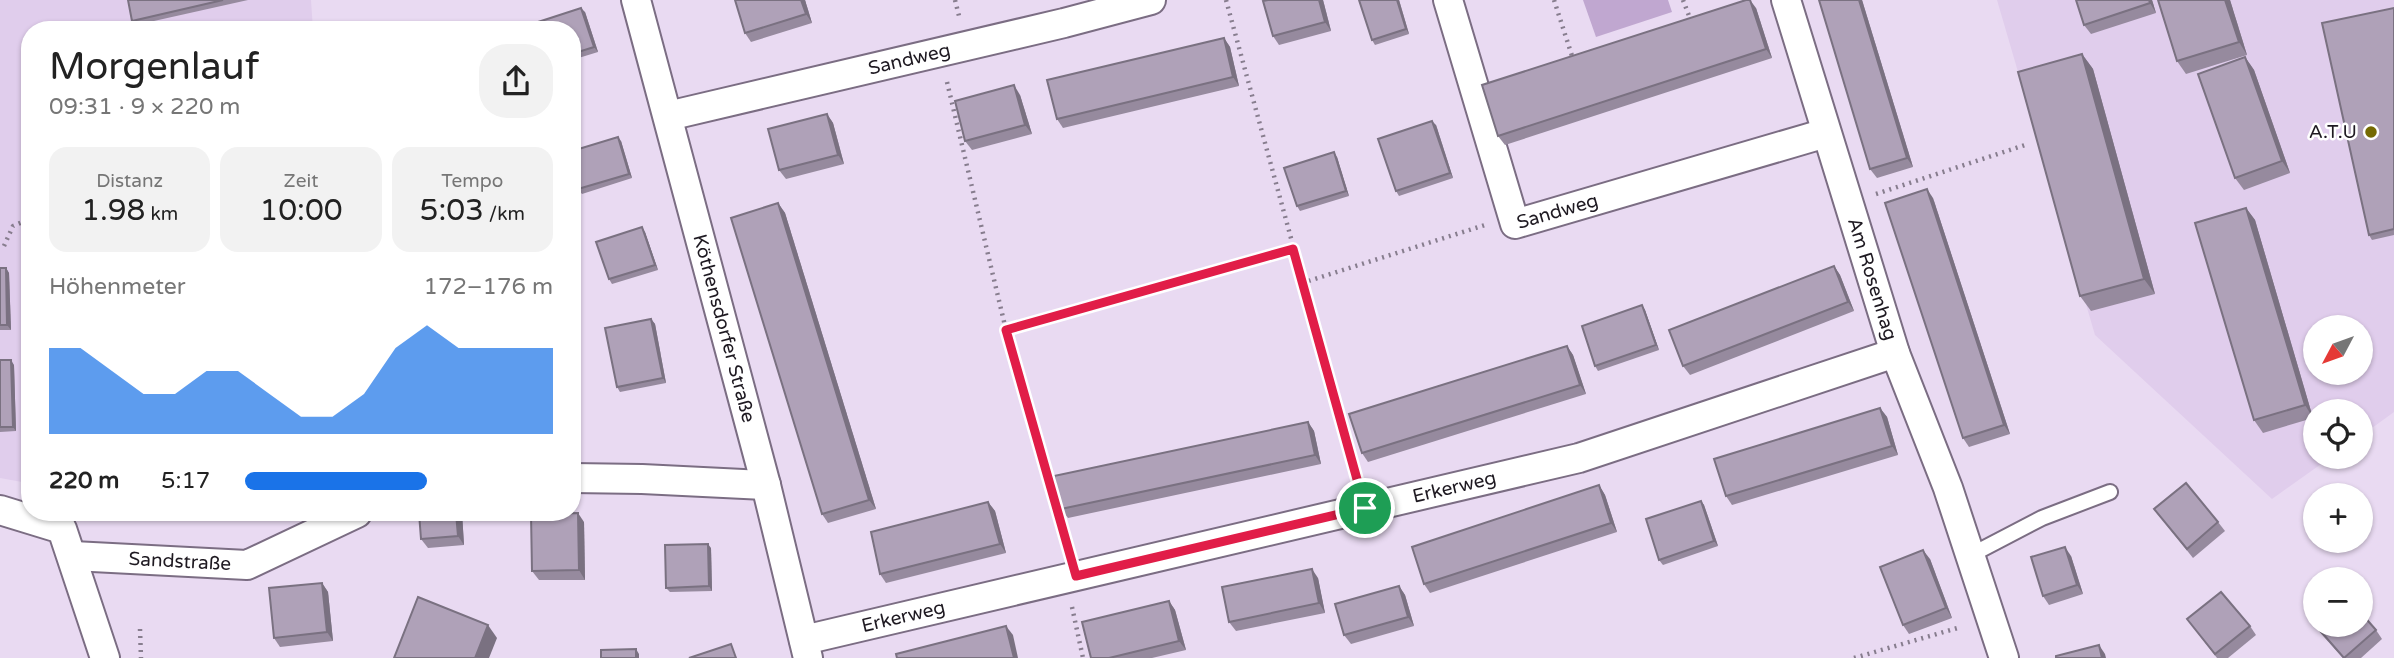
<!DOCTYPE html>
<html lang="de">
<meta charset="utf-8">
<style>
body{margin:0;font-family:"Varela Round",sans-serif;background:#f2f2f2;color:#222;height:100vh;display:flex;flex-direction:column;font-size:26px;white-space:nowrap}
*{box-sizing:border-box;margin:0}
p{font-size:23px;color:#767676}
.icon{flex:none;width:38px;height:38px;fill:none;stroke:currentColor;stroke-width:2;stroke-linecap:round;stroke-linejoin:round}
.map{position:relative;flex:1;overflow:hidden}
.panel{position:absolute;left:21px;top:21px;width:560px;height:500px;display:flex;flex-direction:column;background:#fff;border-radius:28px;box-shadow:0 2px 5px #0004}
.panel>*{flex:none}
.needle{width:46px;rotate:229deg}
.fabs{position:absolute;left:2303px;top:315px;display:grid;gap:14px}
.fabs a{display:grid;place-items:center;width:70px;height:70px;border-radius:50%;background:#fff;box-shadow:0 2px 5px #0004;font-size:35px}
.pin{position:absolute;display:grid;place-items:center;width:60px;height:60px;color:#fff;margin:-30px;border:4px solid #fff;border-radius:50%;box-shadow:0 2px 7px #0007}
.round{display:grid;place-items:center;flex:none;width:74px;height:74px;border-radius:28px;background:#f2f2f2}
.summary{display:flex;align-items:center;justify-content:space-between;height:119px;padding:0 28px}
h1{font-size:38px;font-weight:600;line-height:52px}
.figures{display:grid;grid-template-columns:repeat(3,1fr);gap:10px;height:119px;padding:7px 28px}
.figures div{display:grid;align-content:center;border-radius:18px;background:#f2f2f2;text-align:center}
.figures b{font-size:30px;font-weight:600}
.figures small{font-size:19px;font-weight:400}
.figures p{font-size:19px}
.chart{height:196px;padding:14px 28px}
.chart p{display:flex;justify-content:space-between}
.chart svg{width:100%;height:126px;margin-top:7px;fill:#1a73e8;opacity:.7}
ul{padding:0 28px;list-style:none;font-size:23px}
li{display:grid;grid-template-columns:112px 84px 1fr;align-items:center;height:52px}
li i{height:18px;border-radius:9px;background:#1a73e8}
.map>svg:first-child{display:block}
.built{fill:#e0cdec;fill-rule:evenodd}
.green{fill:#c0a7d0}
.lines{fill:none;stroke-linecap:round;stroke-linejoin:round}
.service-casing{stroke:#7b6d83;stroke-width:18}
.minor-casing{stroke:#7b6d83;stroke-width:32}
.path{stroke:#877d8e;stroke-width:4.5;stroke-dasharray:2 5;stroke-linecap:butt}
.service{stroke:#fff;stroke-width:14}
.minor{stroke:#fff;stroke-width:28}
.wall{fill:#968a9e}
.shaded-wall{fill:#7a7181}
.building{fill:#afa1b8;stroke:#7a7181;stroke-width:2}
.route-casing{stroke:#fff;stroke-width:14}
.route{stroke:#e11d48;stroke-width:9}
.poi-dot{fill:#756a02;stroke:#fff;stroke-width:2.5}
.labels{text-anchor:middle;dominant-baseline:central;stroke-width:5;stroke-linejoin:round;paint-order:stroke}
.street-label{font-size:19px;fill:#1e1921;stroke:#fff}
.poi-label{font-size:19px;fill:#1e1921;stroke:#fff;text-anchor:end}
</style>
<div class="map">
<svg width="2394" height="658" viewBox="0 0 2394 658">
<rect width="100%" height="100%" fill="#e9daf2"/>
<!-- built -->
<g class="built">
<path d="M0,0H311L313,30H30V302L22,482L0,478Z"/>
<path d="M1997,0H2394V412L2361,436V411H2315V457H2331L2272,499L2095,335ZM2315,327H2361V373H2315Z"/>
</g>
<!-- green -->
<path class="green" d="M1583,0H1668L1672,12L1596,37Z"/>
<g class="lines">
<defs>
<path id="service" d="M1971,555L2042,518L2110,492"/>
<g id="minor">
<path id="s1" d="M636,0L766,485L808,658"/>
<path id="s2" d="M1448,0L1515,224L1826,133"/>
<path id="s3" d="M1786,0L1895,353L1948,488L2004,658"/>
<path id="s4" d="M668,116L1064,23L1151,0"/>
<path d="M572,478L642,479L766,485"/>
<path d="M0,510L62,529L105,658"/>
<path id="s5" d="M73,556L247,565L357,513"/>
<path id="s6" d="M804,640L1579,458L1895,353"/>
</g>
</defs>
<!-- service casing -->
<use href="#service" class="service-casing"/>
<!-- minor casing -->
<use href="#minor" class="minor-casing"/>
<!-- path -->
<g class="path">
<path d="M955,0L959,16"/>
<path d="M1226,0L1357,480"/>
<path d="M1554,0L1573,59"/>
<path d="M1683,0L1691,21"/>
<path d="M947,82L1006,330L1068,548"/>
<path d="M1876,194L2025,145"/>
<path d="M4,246L13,226L30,219"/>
<path d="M1302,283L1485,225"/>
<path d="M1006,330L1293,249"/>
<path d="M1072,607L1083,658"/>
<path d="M140,629L141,658"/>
<path d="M1854,658L1961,627"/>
</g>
<!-- service -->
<use href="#service" class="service"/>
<!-- minor -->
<use href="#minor" class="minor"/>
</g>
<!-- wall -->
<g class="wall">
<path d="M128,0H248L136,25L132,21Z"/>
<path d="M735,0H805L812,23L751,42L745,33Z"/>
<path d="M1268,0H1323L1331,31L1279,45L1273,36Z"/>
<path d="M1399,0L1409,34L1375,45L1372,40Z"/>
<path d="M1819,0H1862L1913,167L1877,178L1870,169Z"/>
<path d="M2152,0L2156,13L2091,34L2084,25Z"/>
<path d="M2158,0H2230L2247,55L2186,74L2177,61Z"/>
<path d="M1756,8L1772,58L1505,145L1498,136Z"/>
<path d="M2394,8V235L2372,240L2369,235Z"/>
<path d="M585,12L598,52L572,60V30Z"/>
<path d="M1224,38L1230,47L1239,86L1063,128L1057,119Z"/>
<path d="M2082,54L2093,69L2155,294L2091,311L2080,296Z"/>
<path d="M2245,57L2254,70L2290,173L2244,190L2235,178Z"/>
<path d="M1020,95L1032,134L972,150L965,141Z"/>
<path d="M827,114L833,123L844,164L786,179L779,170Z"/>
<path d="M1436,125L1453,178L1399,196L1396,191Z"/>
<path d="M621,141L632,178L582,194L578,189Z"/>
<path d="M1337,157L1349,196L1300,211L1297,206Z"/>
<path d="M1933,198L2010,434L1969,447L1963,438Z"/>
<path d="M778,203L785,213L876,509L828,523L822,514Z"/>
<path d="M2246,208L2255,220L2313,418L2263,433L2254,420Z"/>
<path d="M645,232L658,270L612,284L609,279Z"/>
<path d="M1834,266L1840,275L1854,311L1690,375L1683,366Z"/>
<path d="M0,268H6L9,273L11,330H0Z"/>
<path d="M1642,305L1645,310L1659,350L1598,371L1595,366Z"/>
<path d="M651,319L655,324L666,383L620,392L617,387Z"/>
<path d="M1567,346L1573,355L1586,394L1368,462L1362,453Z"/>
<path d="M0,360L14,365L16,431L0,432Z"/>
<path d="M1880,408L1887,417L1898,455L1732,505L1726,496Z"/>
<path d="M1308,422L1314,431L1321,464L1068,518L1061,509Z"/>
<path d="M1599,485L1605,495L1617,532L1430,593L1424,584Z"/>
<path d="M1701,501L1704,505L1718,546L1663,565L1659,560Z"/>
<path d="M988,502L995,511L1006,553L886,583L880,574Z"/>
<path d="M2154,509L2218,522L2225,531L2193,558Z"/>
<path d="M462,513L464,545L428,548L421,539Z"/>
<path d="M584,522L585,580H539L532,571Z"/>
<path d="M711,548L712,591L670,592L666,588Z"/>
<path d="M2071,556L2083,594L2049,605L2043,596Z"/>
<path d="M1930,559L1952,618L1909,634L1903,625Z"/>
<path d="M1318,578L1325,613L1236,631L1229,622Z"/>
<path d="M322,583L328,592L333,641L280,647L274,638Z"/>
<path d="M1399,586L1405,595L1414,626L1351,644L1344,635Z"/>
<path d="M1169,601L1175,610L1186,650L1152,658H1091Z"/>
<path d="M2187,619L2250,626L2256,635L2228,658H2217Z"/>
<path d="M2310,619L2376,630L2382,639L2361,658H2343L2316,628Z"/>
</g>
<!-- shaded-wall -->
<g class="shaded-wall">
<path d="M801,0H805L812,23L806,14Z"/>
<path d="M1319,0H1323L1331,31L1325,22Z"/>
<path d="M1397,0H1399L1409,34L1406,29Z"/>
<path d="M1750,0L1756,8L1772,58L1766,49Z"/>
<path d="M1859,0H1862L1913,167L1907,158Z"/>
<path d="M2149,0H2152L2156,13L2150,3Z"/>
<path d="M2225,0H2230L2247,55L2239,42Z"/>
<path d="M581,8L585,12L598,52L594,47Z"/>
<path d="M1224,38L1230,47L1239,86L1233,77Z"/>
<path d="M2082,54L2093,69L2155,294L2144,279Z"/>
<path d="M2245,57L2254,70L2290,173L2282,161Z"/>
<path d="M1014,85L1020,95L1032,134L1025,125Z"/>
<path d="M827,114L833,123L844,164L838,155Z"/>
<path d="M1432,121L1436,125L1453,178L1450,173Z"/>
<path d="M618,137L621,141L632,178L629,174Z"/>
<path d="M1334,152L1337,157L1349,196L1346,191Z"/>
<path d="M1927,189L1933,198L2010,434L2004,425Z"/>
<path d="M778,203L785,213L876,509L869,500Z"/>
<path d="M2246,208L2255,220L2313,418L2305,405Z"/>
<path d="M642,227L645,232L658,270L655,265Z"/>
<path d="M1834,266L1840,275L1854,311L1848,302Z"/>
<path d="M6,268L9,273L11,330L7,325Z"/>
<path d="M1642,305L1645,310L1659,350L1656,345Z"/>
<path d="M651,319L655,324L666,383L663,378Z"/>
<path d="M1567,346L1573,355L1586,394L1580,385Z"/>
<path d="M11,360L14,365L16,431L13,427Z"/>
<path d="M1880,408L1887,417L1898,455L1892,446Z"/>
<path d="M1308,422L1314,431L1321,464L1315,455Z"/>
<path d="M1599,485L1605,495L1617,532L1611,523Z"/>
<path d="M1701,501L1704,505L1718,546L1714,541Z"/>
<path d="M988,502L995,511L1006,553L1000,544Z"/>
<path d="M456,513H462L464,545L458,536Z"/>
<path d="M578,513L584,522L585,580L579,570Z"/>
<path d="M708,544L711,548L712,591L709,586Z"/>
<path d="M2065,547L2071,556L2083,594L2077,585Z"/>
<path d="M1923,550L1930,559L1952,618L1946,608Z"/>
<path d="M1312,569L1318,578L1325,613L1319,603Z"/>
<path d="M322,583L328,592L333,641L327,632Z"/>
<path d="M1399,586L1405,595L1414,626L1408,617Z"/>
<path d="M1169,601L1175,610L1186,650L1179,641Z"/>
<path d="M488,625L497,638L489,658H475Z"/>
<path d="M1006,626L1013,635L1018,658H1014Z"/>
<path d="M2099,645L2105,654L2106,658H2102Z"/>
<path d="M636,649L639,654V658H636Z"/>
</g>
<!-- building -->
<g class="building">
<path d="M128,0H223L132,21Z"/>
<path d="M735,0H801L806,14L745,33Z"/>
<path d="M1268,0H1319L1325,22L1273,36L1263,1Z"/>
<path d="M1359,0H1397L1406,29L1372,40Z"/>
<path d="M1746,0H1750L1766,49L1498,136L1482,85Z"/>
<path d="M1819,0H1859L1907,158L1870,169Z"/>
<path d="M2076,0H2149L2150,3L2084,25Z"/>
<path d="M2158,0H2225L2239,42L2177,61Z"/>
<path d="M581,8L594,47L572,54V30H534L532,24Z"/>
<path d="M2394,8V229L2369,235L2322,23Z"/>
<path d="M279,24L280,30H254Z"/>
<path d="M1224,38L1233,77L1057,119L1047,80Z"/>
<path d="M2082,54L2144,279L2080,296L2018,72Z"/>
<path d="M2245,57L2282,161L2235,178L2198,74Z"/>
<path d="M1014,85L1025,125L965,141L955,101Z"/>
<path d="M827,114L838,155L779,170L768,129Z"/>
<path d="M1432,121L1450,173L1396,191L1378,139Z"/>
<path d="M618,137L629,174L578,189L572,169V151Z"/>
<path d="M1334,152L1346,191L1297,206L1284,168Z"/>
<path d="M1927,189L2004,425L1963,438L1885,203Z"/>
<path d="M778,203L869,500L822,514L731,218Z"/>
<path d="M2246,208L2305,405L2254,420L2195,223Z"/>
<path d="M642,227L655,265L609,279L596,242Z"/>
<path d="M1834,266L1848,302L1683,366L1669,330Z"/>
<path d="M0,268H6L7,325H0Z"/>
<path d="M1642,305L1656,345L1595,366L1582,326Z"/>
<path d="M651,319L663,378L617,387L605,328Z"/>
<path d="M1567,346L1580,385L1362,453L1349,414Z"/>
<path d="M0,360H11L13,427H0Z"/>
<path d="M1880,408L1892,446L1726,496L1714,459Z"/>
<path d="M1308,422L1315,455L1061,509L1054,476Z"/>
<path d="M2186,483L2218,522L2187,549L2154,509Z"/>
<path d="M1599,485L1611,523L1424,584L1412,547Z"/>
<path d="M1701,501L1714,541L1659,560L1646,519Z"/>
<path d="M988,502L1000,544L880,574L871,532Z"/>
<path d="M419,513H456L458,536L421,539Z"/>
<path d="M578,513L579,570L532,571L531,514Z"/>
<path d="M708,544L709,586L666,588L665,545Z"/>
<path d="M2065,547L2077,585L2043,596L2031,557Z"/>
<path d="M1923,550L1946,608L1903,625L1880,567Z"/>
<path d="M1312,569L1319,603L1229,622L1222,587Z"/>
<path d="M322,583L327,632L274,638L269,588Z"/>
<path d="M1399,586L1408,617L1344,635L1335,604Z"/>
<path d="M2221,592L2250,626L2215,654L2187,619Z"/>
<path d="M418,597L488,625L475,658H394Z"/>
<path d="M1169,601L1179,641L1109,658H1091L1082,622Z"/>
<path d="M2361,613L2376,630L2344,658L2310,619L2315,614V625H2361Z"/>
<path d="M1006,626L1014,658H897L896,654Z"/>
<path d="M731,644L736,658H689Z"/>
<path d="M2099,645L2102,658H2056V656Z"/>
<path d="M636,649V658H601V650Z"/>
</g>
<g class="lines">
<defs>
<path id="route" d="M1293,249L1365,508L1076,576L1006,330Z"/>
</defs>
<!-- route casing -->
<use href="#route" class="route-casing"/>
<!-- route -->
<use href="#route" class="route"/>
</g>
<!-- markers -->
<circle class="poi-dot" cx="2371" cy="132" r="7"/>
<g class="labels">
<!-- street labels -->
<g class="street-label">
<text stroke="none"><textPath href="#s4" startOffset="248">Sandweg</textPath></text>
<text stroke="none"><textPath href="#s2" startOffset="278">Sandweg</textPath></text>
<text stroke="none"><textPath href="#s3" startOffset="292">Am Rosenhag</textPath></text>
<text stroke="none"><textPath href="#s1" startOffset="340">Köthensdorfer Straße</textPath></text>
<text stroke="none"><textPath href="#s6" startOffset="668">Erkerweg</textPath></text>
<text stroke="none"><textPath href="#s5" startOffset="107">Sandstraße</textPath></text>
<text stroke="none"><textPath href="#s6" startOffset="102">Erkerweg</textPath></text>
</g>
<!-- poi labels -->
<g class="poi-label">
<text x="2357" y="132">A.T.U</text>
</g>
</g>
</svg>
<div class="fabs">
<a><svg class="needle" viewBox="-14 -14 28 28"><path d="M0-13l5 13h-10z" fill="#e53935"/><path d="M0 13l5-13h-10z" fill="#767676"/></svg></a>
<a><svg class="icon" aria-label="locate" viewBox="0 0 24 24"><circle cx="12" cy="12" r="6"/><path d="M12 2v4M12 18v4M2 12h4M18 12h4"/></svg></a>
<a>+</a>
<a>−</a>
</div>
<div class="pin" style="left:1365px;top:508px;background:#1e9e55"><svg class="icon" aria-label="arrive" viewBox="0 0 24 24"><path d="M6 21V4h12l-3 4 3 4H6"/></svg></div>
<section class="panel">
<div class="summary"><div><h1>Morgenlauf</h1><p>09:31 · 9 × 220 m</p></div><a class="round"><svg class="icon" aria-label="share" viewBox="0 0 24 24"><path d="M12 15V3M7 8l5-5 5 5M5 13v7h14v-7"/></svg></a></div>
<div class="figures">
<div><p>Distanz</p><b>1.98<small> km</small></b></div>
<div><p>Zeit</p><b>10:00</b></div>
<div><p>Tempo</p><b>5:03<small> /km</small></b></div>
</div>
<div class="chart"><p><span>Höhenmeter</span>172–176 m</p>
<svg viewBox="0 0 160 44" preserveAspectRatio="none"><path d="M0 44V14L10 14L20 22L30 30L40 30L50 22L60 22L70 30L80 38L90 38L100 30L110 14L120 6L130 14L140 14L150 14L160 14V44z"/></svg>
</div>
<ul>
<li><b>220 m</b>5:17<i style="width:59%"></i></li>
</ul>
</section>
</div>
